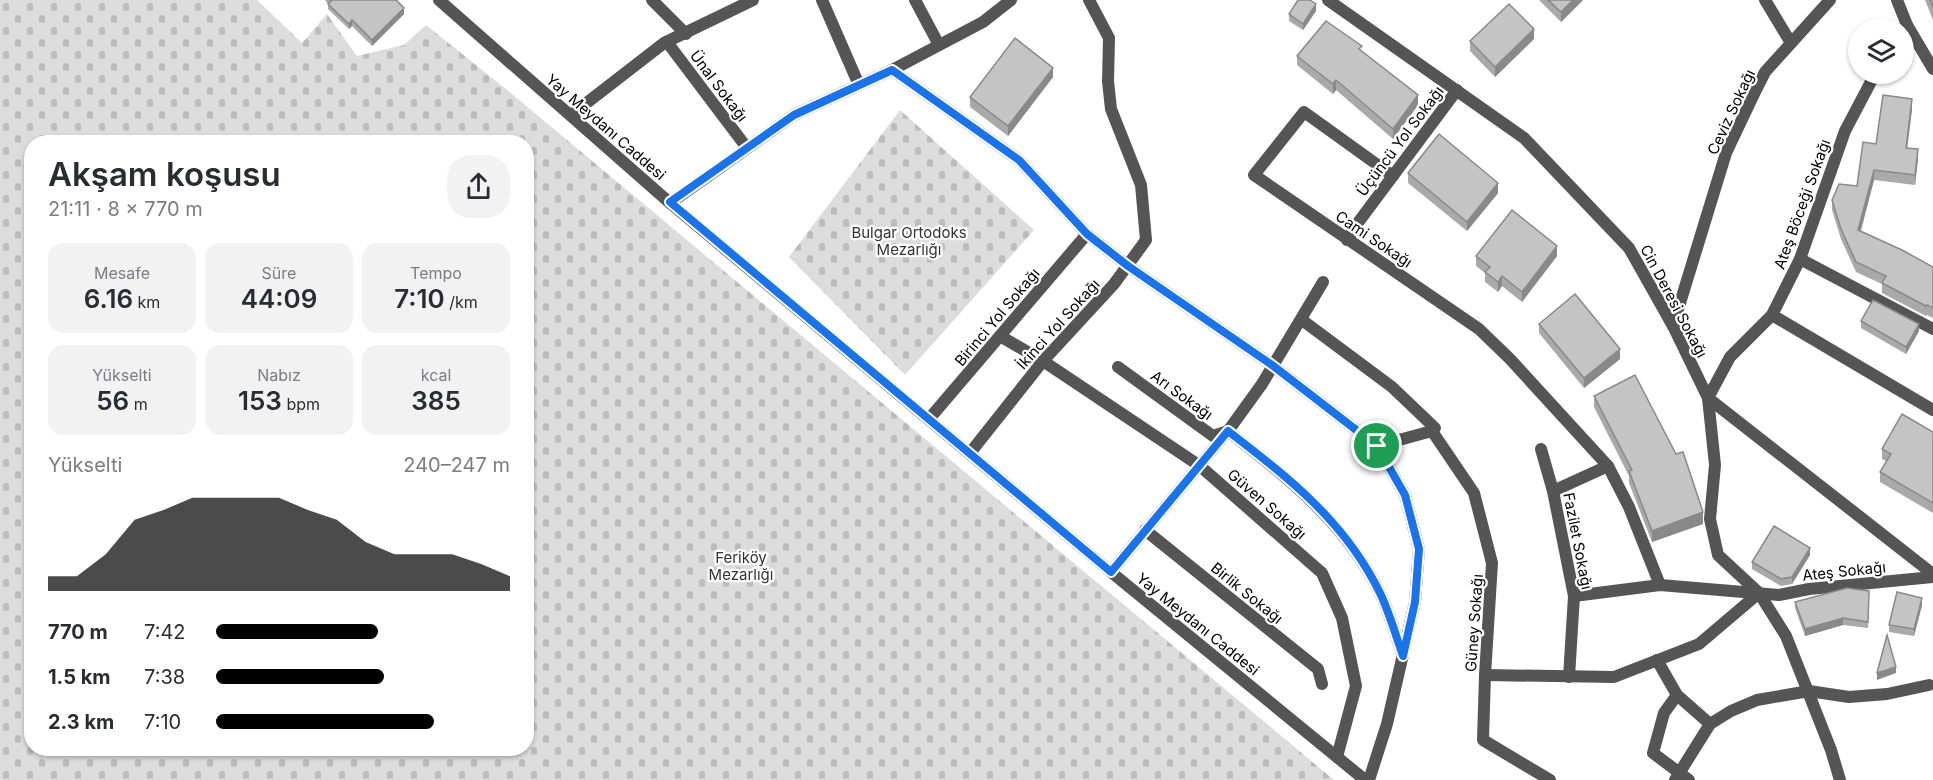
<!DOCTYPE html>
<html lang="tr">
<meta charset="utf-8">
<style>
body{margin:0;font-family:Inter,sans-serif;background:#f2f2f3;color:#2b2b33;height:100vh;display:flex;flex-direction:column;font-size:22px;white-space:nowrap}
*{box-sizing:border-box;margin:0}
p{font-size:20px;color:#7c7c81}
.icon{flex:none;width:33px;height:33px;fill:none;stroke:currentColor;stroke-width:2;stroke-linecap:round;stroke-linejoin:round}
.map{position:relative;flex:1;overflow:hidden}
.drawer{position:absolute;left:24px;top:135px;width:510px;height:621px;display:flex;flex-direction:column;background:#fff;border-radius:24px;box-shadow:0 2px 4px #0004}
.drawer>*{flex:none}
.fabs{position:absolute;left:1848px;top:18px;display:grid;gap:12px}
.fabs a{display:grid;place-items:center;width:66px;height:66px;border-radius:50%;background:#fff;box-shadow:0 2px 4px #0004;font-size:30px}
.pin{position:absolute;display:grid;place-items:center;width:51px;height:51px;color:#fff;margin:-26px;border:3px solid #fff;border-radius:50%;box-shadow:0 2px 6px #0007}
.round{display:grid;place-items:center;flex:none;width:63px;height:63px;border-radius:24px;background:#f2f2f3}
.summary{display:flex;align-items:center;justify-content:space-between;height:102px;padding:0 24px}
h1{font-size:33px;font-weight:600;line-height:45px}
.figures{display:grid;grid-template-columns:repeat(3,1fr);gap:9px;height:102px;padding:6px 24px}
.figures div{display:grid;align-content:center;border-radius:15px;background:#f2f2f3;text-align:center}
.figures b{font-size:26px;font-weight:600}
.figures small{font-size:16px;font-weight:400}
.figures p{font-size:16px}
.chart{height:168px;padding:12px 24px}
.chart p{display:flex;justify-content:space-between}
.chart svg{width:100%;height:108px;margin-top:6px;fill:#000;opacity:.7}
ul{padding:0 24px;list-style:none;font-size:20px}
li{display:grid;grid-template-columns:96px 72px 1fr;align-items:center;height:45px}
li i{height:15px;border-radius:8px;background:#000}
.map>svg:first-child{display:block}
.cemetery{fill:url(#cemetery-stones);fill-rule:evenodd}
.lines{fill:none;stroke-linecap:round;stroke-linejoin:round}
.minor{stroke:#555;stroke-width:12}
.tertiary{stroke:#555;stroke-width:12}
.wall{fill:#a9a9a9}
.shaded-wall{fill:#898989}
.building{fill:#c4c4c4;stroke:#898989;stroke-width:1.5}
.route-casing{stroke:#fff;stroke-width:12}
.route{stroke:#1a73e8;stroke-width:8}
.labels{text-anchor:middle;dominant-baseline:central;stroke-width:4.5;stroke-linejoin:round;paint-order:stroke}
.street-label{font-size:15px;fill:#000;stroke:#fff}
.park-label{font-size:15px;fill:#333;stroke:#fff}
</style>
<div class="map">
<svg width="1933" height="780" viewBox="0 0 1933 780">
<defs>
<pattern id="cemetery-stones" width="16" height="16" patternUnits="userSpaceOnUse" patternTransform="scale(1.5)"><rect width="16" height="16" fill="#dcdcdc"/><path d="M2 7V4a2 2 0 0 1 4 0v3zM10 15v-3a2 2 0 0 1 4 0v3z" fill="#bbb"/></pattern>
</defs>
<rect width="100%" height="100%" fill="#fff"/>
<!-- cemetery -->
<g class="cemetery">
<path d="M0,0H257L302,43L327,14L357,56L404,45L426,25L507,90L1334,780H0ZM32,142H526V748H32Z"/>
<path d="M900,110L1034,230L905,375L789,257Z"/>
</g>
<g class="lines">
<!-- minor -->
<g class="minor">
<path d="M652,0L686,34"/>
<path d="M822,0L859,85"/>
<path d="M915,0L939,45"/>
<path d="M1328,0L1524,138L1629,248L1673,326L1708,398L1933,574"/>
<path d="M1765,0L1791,43"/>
<path d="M1897,0L1907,25L1904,30"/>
<path d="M1907,25L1933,69"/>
<path d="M667,42L747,148"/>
<path d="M892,70L1019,160L1087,234L1128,266L1272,365L1377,446L1405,495L1419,549L1415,602L1387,724L1369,780"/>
<path d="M571,115L664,43L753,0"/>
<path d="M1393,176L1304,112L1254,175L1479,329L1510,359L1608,466L1629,507L1660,585"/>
<path d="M670,203L794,115L892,70L983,22L1011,0"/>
<path d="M1347,240L1354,228L1457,90"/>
<path d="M1800,259L1933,329"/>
<path d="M1772,315L1933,410"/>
<path d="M1302,320L1392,387L1435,428"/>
<path d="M1673,326L1726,153L1754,94L1765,72L1830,0"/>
<path d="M1000,336L1043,361L1200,466L1322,573L1342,618L1356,686L1337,757"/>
<path d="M1118,367L1213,436L1228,431C1289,479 1347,524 1381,595C1390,615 1396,636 1403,656"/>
<path d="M1708,398L1715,465L1710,519L1718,555L1759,593L1786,636L1831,750L1840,780"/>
<path d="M1708,398L1730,357L1772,315L1800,259L1845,131L1875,74"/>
<path d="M929,419L1087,234"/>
<path d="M1377,446L1432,431L1474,493L1492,563L1485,675L1483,740L1550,780"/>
<path d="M1541,449L1553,491L1574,596L1569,677"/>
<path d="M970,453L1043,361L1114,284L1146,240L1141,185L1111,109L1108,81L1109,38L1089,0"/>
<path d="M1553,491L1608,466"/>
<path d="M1145,530L1318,669L1322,684"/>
<path d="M1111,572L1228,431L1262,384L1323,282"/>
<path d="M1574,596L1660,585L1779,595L1809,589L1933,577"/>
<path d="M1657,660L1677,695L1710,724"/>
<path d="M1485,675L1614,677L1699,644L1759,593"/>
<path d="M1677,695L1664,713L1653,753L1689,780"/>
<path d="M1675,780L1710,724L1731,711L1757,700L1809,691L1849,697L1887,694L1929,685"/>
</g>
<!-- tertiary -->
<path class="tertiary" d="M439,0L670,203L1111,572L1365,780"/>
</g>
<!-- wall -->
<g class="wall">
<path d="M325,0H396L404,14L372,46L352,26L349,29L328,9V4Z"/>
<path d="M1539,0H1583L1561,22Z"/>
<path d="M1925,0H1933V20Z"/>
<path d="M1316,11L1303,30L1289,21V14Z"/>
<path d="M1534,39L1495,77L1470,51V41Z"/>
<path d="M1362,51L1418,105L1393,139L1336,90L1333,94L1297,65V56Z"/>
<path d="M1053,77L1008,136L970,107V97Z"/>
<path d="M1912,109L1907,148L1918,159L1915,185L1874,180L1861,231L1933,267V318L1927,315L1926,316L1882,293V284L1856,272L1841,239L1832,210V200L1857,186L1876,144Z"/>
<path d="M1408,173L1498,193L1467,231L1408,183Z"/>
<path d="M1476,256H1557L1522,302L1502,286L1498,292L1485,282V273L1476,266Z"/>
<path d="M1861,321L1919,331L1906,354L1861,328Z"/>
<path d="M1539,324L1620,359L1584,388L1539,333Z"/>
<path d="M1594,396L1703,524L1652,542L1629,483V476L1594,407Z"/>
<path d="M1933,432V513L1880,482V472L1886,461L1882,459V449Z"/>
<path d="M1810,555L1792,584L1781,586L1752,569V562Z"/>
<path d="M1869,591L1868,628L1843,625L1805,636L1795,608V602Z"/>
<path d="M1922,605L1914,636L1889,632V625Z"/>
</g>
<!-- shaded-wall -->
<g class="shaded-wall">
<path d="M1573,0H1583L1561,22V12Z"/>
<path d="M1316,4V11L1303,30V24Z"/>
<path d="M404,8V14L372,46V40Z"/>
<path d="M352,20V26L349,29V24Z"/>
<path d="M1534,29V39L1495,77V67Z"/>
<path d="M1053,68V77L1008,136V126Z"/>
<path d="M1336,80V90L1333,94V84Z"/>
<path d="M1418,95V105L1393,139V129Z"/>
<path d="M1912,99V109L1906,158V148Z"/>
<path d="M1918,149V159L1915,185V175Z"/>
<path d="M1874,170V180L1858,240V230Z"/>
<path d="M1498,183V193L1467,231V222Z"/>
<path d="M1557,246V256L1522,302V292Z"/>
<path d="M1502,276V286L1498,292V282Z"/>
<path d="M1919,324V331L1906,354V347Z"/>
<path d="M1620,349V359L1584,388V378Z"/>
<path d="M1703,512V524L1652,542V531Z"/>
<path d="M1810,548V555L1792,584V577Z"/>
<path d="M1922,598V605L1914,636V629Z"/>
<path d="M1843,618V625L1805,636V629Z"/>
<path d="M1896,667V673L1877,680V673Z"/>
</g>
<!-- building -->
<g class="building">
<path d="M330,0H396L404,8L372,40L352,20L349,24L328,4L331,1Z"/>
<path d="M1298,0H1310L1316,4L1303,24L1289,14Z"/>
<path d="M1548,0H1573L1561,12Z"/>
<path d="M1930,0H1933V8Z"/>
<path d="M1509,4L1534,29L1495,67L1470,41Z"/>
<path d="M1326,21L1362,46L1359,49L1418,95L1393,129L1336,80L1333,84L1297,56Z"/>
<path d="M1015,38L1053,68L1008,126L970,97Z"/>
<path d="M1883,95L1912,99L1906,148L1918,149L1915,175L1874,170L1858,230L1902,250L1933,267V308L1927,305L1926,306L1882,283L1886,276L1856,262L1841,229L1832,200L1839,184L1857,186L1863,142L1876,144Z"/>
<path d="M1439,134L1498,183L1467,222L1408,173Z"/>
<path d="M1512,210L1557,246L1522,292L1502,276L1498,282L1485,272L1490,267L1476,256Z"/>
<path d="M1575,294L1620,349L1584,378L1539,324Z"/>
<path d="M1873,300L1919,324L1906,347L1861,321Z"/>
<path d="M1635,375L1676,454L1683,452L1703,512L1652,531L1629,471L1632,470L1594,396Z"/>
<path d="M1902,414L1933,432V503L1880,472L1891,454L1882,449Z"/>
<path d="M1774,526L1810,548L1792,577L1781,579L1752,562Z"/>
<path d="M1847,588L1869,591L1868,622L1843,618L1805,629L1795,602Z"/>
<path d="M1897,592L1922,598L1914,629L1889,625Z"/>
<path d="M1887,635L1896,667L1877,673Z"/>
</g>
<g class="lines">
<defs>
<path id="route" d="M892,70L1019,160L1087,234L1128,266L1272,365L1377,446L1405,495L1419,549L1415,602L1403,656C1396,636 1390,615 1381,595C1346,522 1290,479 1228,431L1111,572L670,202L794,115Z"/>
</defs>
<!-- route casing -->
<use href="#route" class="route-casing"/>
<!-- route -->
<use href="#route" class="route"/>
</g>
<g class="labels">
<!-- street labels -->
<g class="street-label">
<text transform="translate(719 86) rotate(53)">Ünal Sokağı</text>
<text transform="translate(1731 112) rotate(-65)">Ceviz Sokağı</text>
<text transform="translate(606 127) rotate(41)">Yay Meydanı Caddesi</text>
<text transform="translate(1400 141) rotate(-53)">Üçüncü Yol Sokağı</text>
<text transform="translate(1802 204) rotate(-70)">Ateş Böceği Sokağı</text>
<text transform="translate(1374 239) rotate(34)">Cami Sokağı</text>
<text transform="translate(1674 301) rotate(62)">Cin Deresi Sokağı</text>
<text transform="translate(997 317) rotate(-50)">Birinci Yol Sokağı</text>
<text transform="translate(1058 324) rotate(-48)">İkinci Yol Sokağı</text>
<text transform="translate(1182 395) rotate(36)">Arı Sokağı</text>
<text transform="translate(1267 504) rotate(41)">Güven Sokağı</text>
<text transform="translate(1578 541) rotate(79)">Fazilet Sokağı</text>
<text transform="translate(1844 571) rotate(-6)">Ateş Sokağı</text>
<text transform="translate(1247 593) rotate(39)">Birlik Sokağı</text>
<text transform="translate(1474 623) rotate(-86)">Güney Sokağı</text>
<text transform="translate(1198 624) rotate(39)">Yay Meydanı Caddesi</text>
</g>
<!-- park labels -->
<g class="park-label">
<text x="909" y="232">Bulgar Ortodoks<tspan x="909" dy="17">Mezarlığı</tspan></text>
<text x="741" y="557">Feriköy<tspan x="741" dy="17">Mezarlığı</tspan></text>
</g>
</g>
</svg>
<div class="fabs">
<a><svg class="icon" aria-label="layers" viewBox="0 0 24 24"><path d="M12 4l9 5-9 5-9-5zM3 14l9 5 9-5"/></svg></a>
</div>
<div class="pin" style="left:1377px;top:446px;background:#1e9e55"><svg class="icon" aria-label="arrive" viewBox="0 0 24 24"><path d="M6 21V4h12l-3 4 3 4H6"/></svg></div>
<section class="drawer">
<div class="summary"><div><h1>Akşam koşusu</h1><p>21:11 · 8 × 770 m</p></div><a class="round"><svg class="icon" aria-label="share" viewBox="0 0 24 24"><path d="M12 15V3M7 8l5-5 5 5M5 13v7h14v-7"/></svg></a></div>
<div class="figures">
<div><p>Mesafe</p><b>6.16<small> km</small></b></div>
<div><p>Süre</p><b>44:09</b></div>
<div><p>Tempo</p><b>7:10<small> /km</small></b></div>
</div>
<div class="figures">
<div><p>Yükselti</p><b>56<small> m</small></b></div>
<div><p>Nabız</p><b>153<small> bpm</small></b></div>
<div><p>kcal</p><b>385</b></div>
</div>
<div class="chart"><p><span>Yükselti</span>240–247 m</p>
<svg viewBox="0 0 160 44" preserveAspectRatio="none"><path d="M0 44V38L10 38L20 29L30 15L40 11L50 6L60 6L70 6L80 6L90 11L100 15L110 24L120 29L130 29L140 29L150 33L160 38V44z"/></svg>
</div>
<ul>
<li><b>770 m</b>7:42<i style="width:55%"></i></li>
<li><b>1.5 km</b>7:38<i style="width:57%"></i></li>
<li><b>2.3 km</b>7:10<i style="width:74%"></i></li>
</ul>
</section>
</div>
